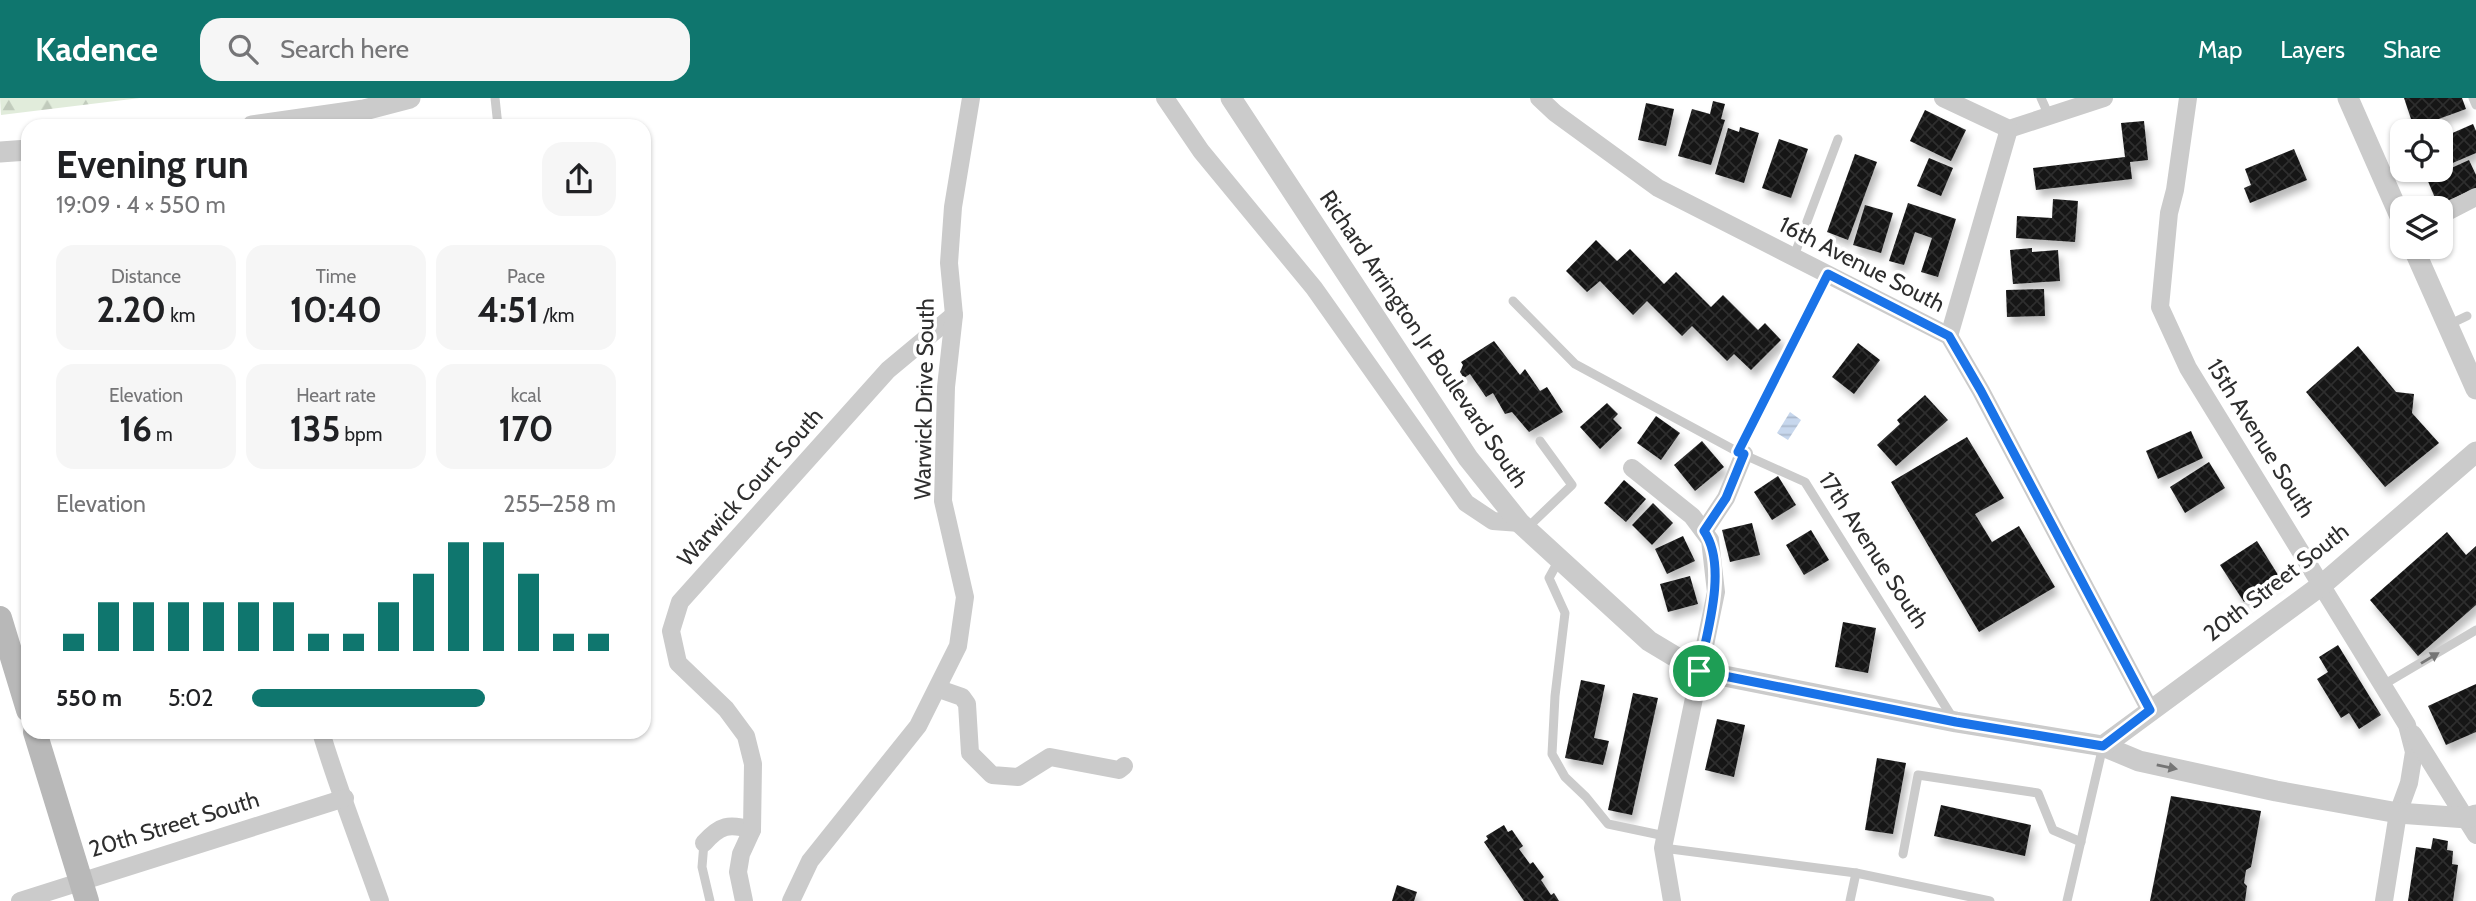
<!DOCTYPE html>
<meta charset="utf-8">
<style>
body{margin:0;font-family:Cabin,sans-serif;background:#f6f6f6;color:#202124;height:100vh;display:flex;flex-direction:column;font-size:26px;white-space:nowrap}
*{box-sizing:border-box;margin:0}
p{font-size:23px;color:#757577}
.icon{flex:none;width:38px;height:38px;fill:none;stroke:currentColor;stroke-width:2;stroke-linecap:round;stroke-linejoin:round}
.map{position:relative;flex:1;overflow:hidden}
.panel{position:absolute;left:21px;top:21px;width:630px;height:620px;display:flex;flex-direction:column;background:#fff;border-radius:21px;box-shadow:0 2px 5px #0004}
.panel>*{flex:none}
.fabs{position:absolute;left:2390px;top:21px;display:grid;gap:14px}
.fabs a{display:grid;place-items:center;width:63px;height:63px;border-radius:14px;background:#fff;box-shadow:0 2px 5px #0004;font-size:35px}
.pin{position:absolute;display:grid;place-items:center;width:60px;height:60px;color:#fff;margin:-30px;border:4px solid #fff;border-radius:50%;box-shadow:0 2px 7px #0007}
.round{display:grid;place-items:center;flex:none;width:74px;height:74px;border-radius:21px;background:#f6f6f6}
.overview{display:flex;align-items:center;justify-content:space-between;height:119px;padding:0 35px}
h1{font-size:38px;font-weight:800;line-height:52px}
.stats{display:grid;grid-template-columns:repeat(3,1fr);gap:10px;height:119px;padding:7px 35px}
.stats div{display:grid;align-content:center;border-radius:18px;background:#f6f6f6;text-align:center}
.stats b{font-size:35px;font-weight:800}
.stats small{font-size:19px;font-weight:400}
.stats p{font-size:19px}
.chart{height:196px;padding:14px 35px}
.chart p{display:flex;justify-content:space-between}
.chart svg{width:100%;height:126px;margin-top:7px;stroke:#0f766e;stroke-width:6}
ul{padding:0 35px;list-style:none;font-size:23px}
li{display:grid;grid-template-columns:112px 84px 1fr;align-items:center;height:52px}
li i{height:18px;border-radius:9px;background:#0f766e}
header{display:flex;align-items:center;gap:42px;box-sizing:border-box;height:98px;padding:0 35px;background:#0f766e;color:#fff}
header strong{font-size:33px}
nav{display:flex;gap:38px;margin-inline-start:auto;font-size:24px}
.search{width:490px;height:63px;background:#f6f6f6;display:flex;align-items:center;gap:18px;box-sizing:border-box;padding:0 24px;border-radius:21px;color:#757577;font-size:26px}
.map>svg:first-child{display:block}
.forest{fill:url(#forest-firs)}
.water{fill:url(#water-rules)}
.building{fill:url(#building-cross-hatch);filter:url(#shadow)}
.lines{fill:none;stroke-linecap:round;stroke-linejoin:round}
.service{stroke:#cbcbcb;stroke-width:9}
.minor{stroke:#cbcbcb;stroke-width:18}
.tertiary{stroke:#cbcbcb;stroke-width:21}
.secondary{stroke:#b8b8b8;stroke-width:24}
.oneway{fill:#757575}
.route-casing{stroke:#fff;stroke-width:14}
.route{stroke:#1a73e8;stroke-width:9}
.labels{text-anchor:middle;dominant-baseline:central;stroke-width:7;stroke-linejoin:round;paint-order:stroke}
.street-label{font-size:23px;fill:#2e2e2e;stroke:#fff}
</style>
<header>
<strong>Kadence</strong>
<div class="search"><svg class="icon" aria-label="search" viewBox="0 0 24 24"><circle cx="10" cy="10" r="6"/><path d="M15 15l6 6"/></svg>Search here</div>
<nav><a>Map</a><a>Layers</a><a>Share</a></nav>
</header>
<div class="map">
<svg width="2476" height="803" viewBox="0 0 2476 803">
<defs>
<pattern id="forest-firs" width="22" height="20" patternUnits="userSpaceOnUse" patternTransform="scale(1.75)"><rect width="22" height="20" fill="#e1ecdb"/><path d="M5 1l3.5 6h-7zM16 11l3.5 6h-7z" fill="#c1cbbc"/></pattern>
<pattern id="water-rules" width="6" height="5" patternUnits="userSpaceOnUse" patternTransform="scale(1.75)"><rect width="6" height="5" fill="#c7d7ed"/><path d="M0 2.5h6" fill="none" stroke="#abb9cc"/></pattern>
<pattern id="building-cross-hatch" width="8" height="8" patternUnits="userSpaceOnUse" patternTransform="scale(1.75)"><rect width="8" height="8" fill="#151515"/><path d="M0 0l8 8M0 8l8-8" fill="none" stroke="#2f2f2f"/></pattern>
<filter id="shadow"><feDropShadow dx="4" dy="7" stdDeviation="3.5" flood-color="#0004"/></filter>
</defs>
<rect width="100%" height="100%" fill="#fff"/>
<!-- forest -->
<path class="forest" d="M0,0H140L1,17Z"/>
<!-- water -->
<path class="water" d="M1790,314L1801,322L1788,342L1777,335Z"/>
<!-- building -->
<g class="building">
<path d="M2404,0H2462L2466,11L2414,30Z"/>
<path d="M1713,3L1725,6L1721,21L1725,22L1711,67L1678,58L1692,11L1710,16Z"/>
<path d="M1646,5L1674,11L1666,48L1638,42Z"/>
<path d="M1925,12L1966,32L1951,63L1910,43Z"/>
<path d="M2144,23L2148,62L2130,64L2132,81L2036,92L2033,70L2125,59L2121,25Z"/>
<path d="M2473,26L2476,33V55L2441,70V40Z"/>
<path d="M1740,29L1759,35L1744,85L1715,76L1728,30L1739,34Z"/>
<path d="M1779,41L1808,51L1791,100L1762,90Z"/>
<path d="M2294,51L2307,82L2250,105L2244,90L2251,87L2245,71Z"/>
<path d="M1855,56L1877,64L1848,142L1827,134Z"/>
<path d="M1929,60L1953,70L1941,98L1917,88Z"/>
<path d="M2469,62L2476,77V90L2438,107L2427,81Z"/>
<path d="M2053,101L2078,103L2075,144L2016,140L2017,118L2052,120Z"/>
<path d="M1908,105L1956,121L1938,179L1921,174L1932,140L1915,134L1904,167L1889,163Z"/>
<path d="M1865,107L1893,115L1881,155L1853,147Z"/>
<path d="M1596,142L1617,163L1630,151L1664,186L1676,174L1711,209L1723,197L1758,232L1765,225L1781,242L1751,272L1734,256L1727,263L1692,228L1682,238L1647,203L1633,217L1600,183L1587,194L1566,173Z"/>
<path d="M2032,150V154L2058,152L2060,183L2013,186L2010,152Z"/>
<path d="M2044,191L2045,218L2007,219L2006,192Z"/>
<path d="M1494,243L1520,277L1525,271L1540,293L1547,289L1563,314L1529,334L1512,314L1505,316L1493,295L1486,299L1470,276L1464,280L1460,274L1463,267L1461,264Z"/>
<path d="M1858,245L1880,262L1854,296L1832,279Z"/>
<path d="M2358,248L2396,294L2414,296L2412,315L2439,345L2385,389L2306,294Z"/>
<path d="M1925,297L1948,322L1896,368L1877,347L1900,326L1897,322Z"/>
<path d="M1607,305L1618,316L1613,321L1622,330L1600,351L1580,329Z"/>
<path d="M1656,318L1680,335L1661,362L1637,345Z"/>
<path d="M2191,333L2203,360L2158,381L2146,353Z"/>
<path d="M1967,339L2004,400L1975,416L1992,444L2019,428L2055,489L1979,534L1891,384Z"/>
<path d="M1702,343L1724,369L1695,393L1674,367Z"/>
<path d="M2209,364L2225,390L2185,415L2170,389Z"/>
<path d="M1778,378L1796,407L1772,422L1754,394Z"/>
<path d="M1624,382L1646,401L1626,424L1604,405Z"/>
<path d="M1653,405L1673,425L1652,447L1632,427Z"/>
<path d="M1752,425L1760,457L1730,464L1722,432Z"/>
<path d="M1811,432L1829,462L1804,477L1786,447Z"/>
<path d="M2447,434L2466,457L2476,448V507L2418,558L2370,502Z"/>
<path d="M1683,438L1695,463L1667,476L1655,451Z"/>
<path d="M2257,443L2280,480L2244,504L2220,467Z"/>
<path d="M1690,478L1698,506L1668,514L1660,486Z"/>
<path d="M1843,524L1876,530L1868,575L1835,569Z"/>
<path d="M2338,547L2381,617L2359,631L2349,615L2341,620L2317,581L2328,574L2319,559Z"/>
<path d="M1581,582L1605,587L1594,640L1609,643L1603,667L1565,660Z"/>
<path d="M2476,586V634L2446,647L2428,608Z"/>
<path d="M1633,595L1658,600L1632,717L1608,712Z"/>
<path d="M1717,621L1745,627L1734,679L1705,672Z"/>
<path d="M1877,660L1906,665L1893,736L1865,732Z"/>
<path d="M2171,698L2261,713L2251,769L2246,772L2244,785L2247,788L2245,803H2150Z"/>
<path d="M1941,707L2031,727L2025,758L1934,738Z"/>
<path d="M1504,727L1508,734L1512,732L1523,748L1519,751L1530,766L1533,764L1544,779L1541,782L1551,797L1554,795L1559,803H1524L1484,744L1488,741L1486,738Z"/>
<path d="M2433,740L2448,743L2447,752L2453,753L2452,766L2458,767L2453,803H2408L2416,749L2431,751Z"/>
<path d="M1397,787L1417,794L1414,803H1392Z"/>
</g>
<g class="lines">
<!-- service -->
<g class="service">
<path d="M495,0L498,28"/>
<path d="M2041,0L2049,18"/>
<path d="M2473,0L2476,7"/>
<path d="M364,12L366,28"/>
<path d="M1794,158L1838,41"/>
<path d="M1513,203L1575,266L1738,354L1805,384L1954,622"/>
<path d="M2448,227L2467,218"/>
<path d="M1738,354L1828,176"/>
<path d="M1527,430L1572,387L1540,343"/>
<path d="M1559,462L1549,480L1565,515L1555,598L1552,656L1565,679L1586,699L1608,726L1665,738"/>
<path d="M2383,587L2476,532"/>
<path d="M704,745L702,769L710,803"/>
<path d="M1663,750L1856,775L1990,803"/>
<path d="M1903,756L1918,677L2038,695L2053,732L2081,744"/>
<path d="M1850,803L1856,775"/>
<path d="M2067,803L2103,648"/>
</g>
<!-- minor -->
<g class="minor">
<path d="M1165,0L1201,53L1314,190L1466,405L1493,423L1520,425"/>
<path d="M1539,0L1555,15L1658,90L1949,238L1981,293L2150,612"/>
<path d="M1943,0L2009,31L2104,0"/>
<path d="M2188,0L2175,92L2169,115L2160,209L2188,270L2407,627L2414,654L2409,685L2398,715L2384,803"/>
<path d="M2441,117L2476,99"/>
<path d="M1949,238L2009,31"/>
<path d="M1632,370L1692,418L1710,442L1716,494L1663,750L1672,803"/>
<path d="M1704,433L1726,400L1744,356"/>
<path d="M939,591L962,599L967,606L970,655L992,677L1018,679L1050,659L1119,672L1124,668"/>
<path d="M321,634C338,691 360,746 380,803"/>
<path d="M2413,636L2476,737"/>
<path d="M704,745C720,727 729,725 752,732"/>
<path d="M20,803L345,700"/>
<path d="M744,803L738,774L741,756L752,732L753,666L746,638L726,611L678,565L671,533L680,504L888,272L954,217"/>
<path d="M791,803L810,763L918,628L958,548L965,499L943,403L946,289L954,217L949,165L953,109L971,0"/>
</g>
<!-- tertiary -->
<g class="tertiary">
<path d="M1231,0L1468,360L1520,425L1649,543L1699,573L1956,624L2103,648L2139,663L2276,693L2398,715L2467,720L2476,717"/>
<path d="M2348,0L2403,125"/>
<path d="M252,28L364,12L410,0"/>
<path d="M0,54L28,52"/>
<path d="M2413,149L2476,291"/>
<path d="M2103,648L2323,486L2476,354"/>
</g>
<!-- secondary -->
<g class="secondary">
<path d="M0,520L28,612"/>
<path d="M35,634L87,803"/>
</g>
</g>
<!-- one-way arrows -->
<defs><path id="oneway-solid" d="M-6-.8H1V-3.2L6.5 0L1 3.2V.8H-6Z" transform="scale(1.75)"/></defs>
<g class="oneway">
<use href="#oneway-solid" transform="translate(2430 560) rotate(-31)"/>
<use href="#oneway-solid" transform="translate(2167 669) rotate(12)"/>
</g>
<g class="lines">
<defs>
<path id="route" d="M1828,176L1949,238L1981,293L2150,612L2103,648L1956,624L1699,573C1707,535 1728,468 1704,433L1726,400L1744,356L1738,354Z"/>
</defs>
<!-- route casing -->
<use href="#route" class="route-casing"/>
<!-- route -->
<use href="#route" class="route"/>
</g>
<g class="labels">
<!-- street labels -->
<g class="street-label">
<text transform="translate(1862 166) rotate(27)">16th Avenue South</text>
<text transform="translate(1424 241) rotate(56)">Richard Arrington Jr Boulevard South</text>
<text transform="translate(924 301) rotate(-89)">Warwick Drive South</text>
<text transform="translate(2261 340) rotate(58)">15th Avenue South</text>
<text transform="translate(750 389) rotate(-48)">Warwick Court South</text>
<text transform="translate(1874 452) rotate(57)">17th Avenue South</text>
<text transform="translate(2276 484) rotate(-38)">20th Street South</text>
<text transform="translate(174 726) rotate(-17)">20th Street South</text>
</g>
</g>
</svg>
<div class="fabs">
<a><svg class="icon" aria-label="locate" viewBox="0 0 24 24"><circle cx="12" cy="12" r="6"/><path d="M12 2v4M12 18v4M2 12h4M18 12h4"/></svg></a>
<a><svg class="icon" aria-label="layers" viewBox="0 0 24 24"><path d="M12 4l9 5-9 5-9-5zM3 14l9 5 9-5"/></svg></a>
</div>
<div class="pin" style="left:1699px;top:573px;background:#1e9e55"><svg class="icon" aria-label="arrive" viewBox="0 0 24 24"><path d="M6 21V4h12l-3 4 3 4H6"/></svg></div>
<section class="panel">
<div class="overview"><div><h1>Evening run</h1><p>19:09 · 4 × 550 m</p></div><a class="round"><svg class="icon" aria-label="share" viewBox="0 0 24 24"><path d="M12 15V3M7 8l5-5 5 5M5 13v7h14v-7"/></svg></a></div>
<div class="stats">
<div><p>Distance</p><b>2.20<small> km</small></b></div>
<div><p>Time</p><b>10:40</b></div>
<div><p>Pace</p><b>4:51<small> /km</small></b></div>
</div>
<div class="stats">
<div><p>Elevation</p><b>16<small> m</small></b></div>
<div><p>Heart rate</p><b>135<small> bpm</small></b></div>
<div><p>kcal</p><b>170</b></div>
</div>
<div class="chart"><p><span>Elevation</span>255–258 m</p>
<svg viewBox="0 0 160 44" preserveAspectRatio="none"><path d="M5 44V38M15 44V27M25 44V27M35 44V27M45 44V27M55 44V27M65 44V27M75 44V38M85 44V38M95 44V27M105 44V17M115 44V6M125 44V6M135 44V17M145 44V38M155 44V38"/></svg>
</div>
<ul>
<li><b>550 m</b>5:02<i style="width:64%"></i></li>
</ul>
</section>
</div>
